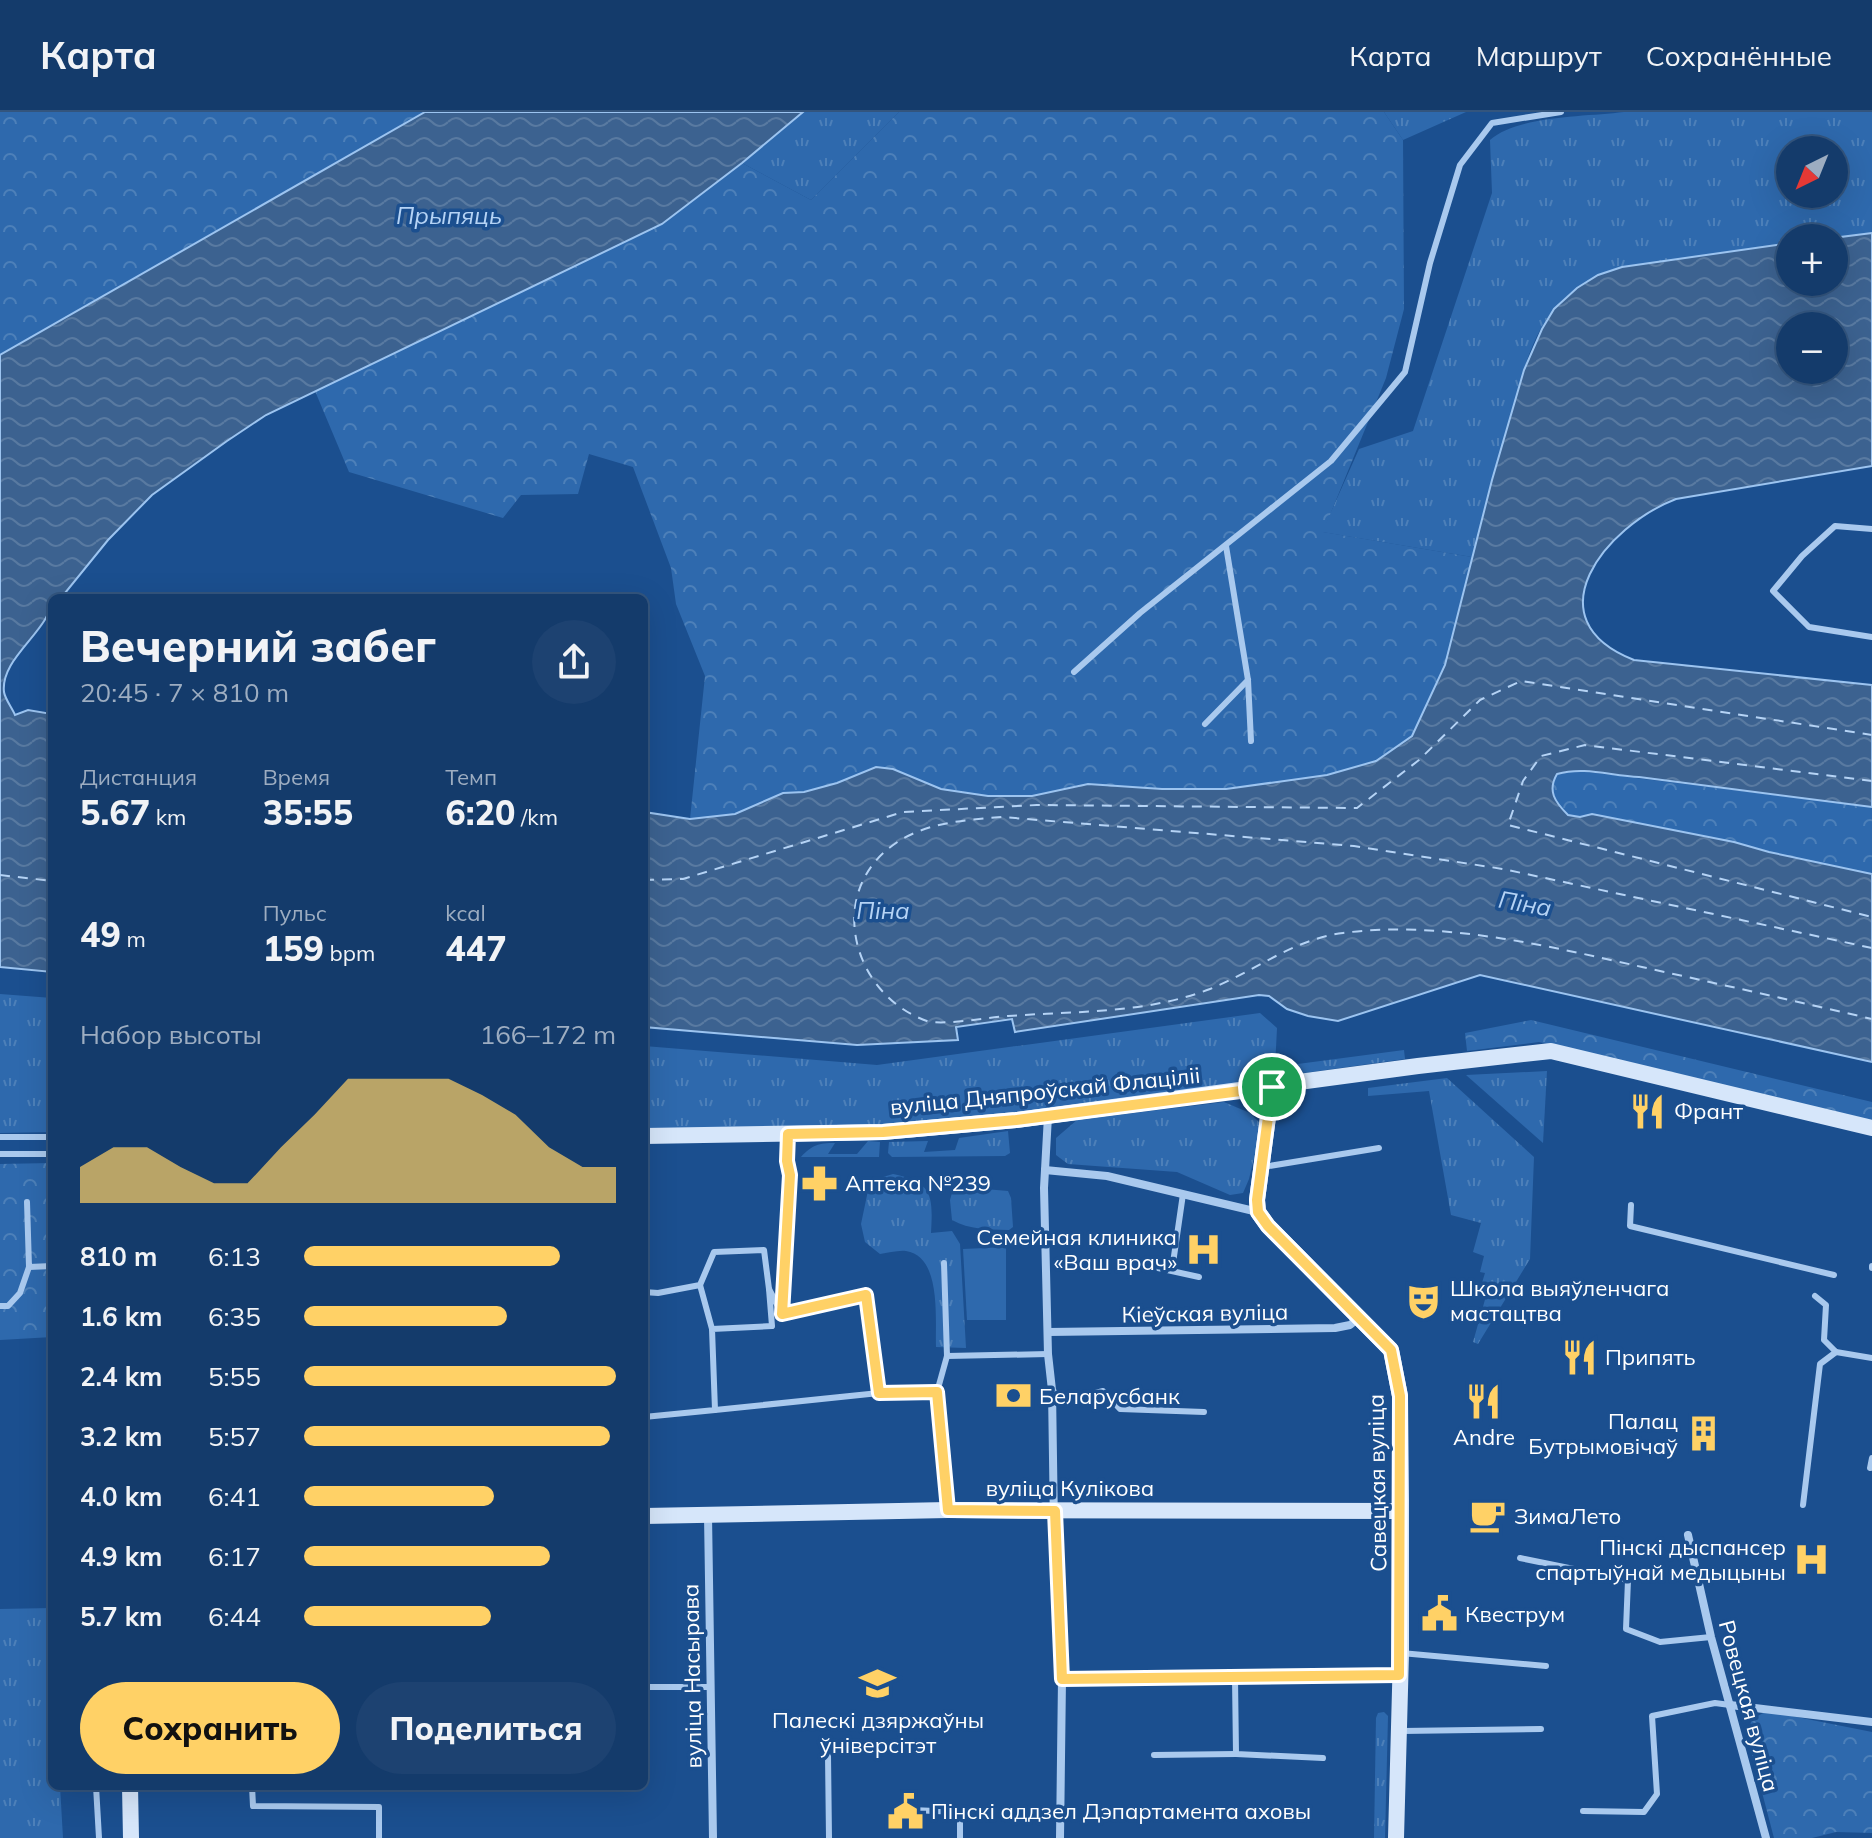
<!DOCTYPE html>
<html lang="ru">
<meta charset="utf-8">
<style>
body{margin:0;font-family:Mulish,sans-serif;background:#1d4271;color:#f1f3f6;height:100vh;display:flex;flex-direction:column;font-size:30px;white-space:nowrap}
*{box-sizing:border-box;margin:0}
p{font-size:26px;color:#9dadc1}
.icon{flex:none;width:44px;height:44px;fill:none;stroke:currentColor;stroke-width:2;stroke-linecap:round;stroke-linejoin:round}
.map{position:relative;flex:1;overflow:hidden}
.side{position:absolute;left:48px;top:482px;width:600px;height:1196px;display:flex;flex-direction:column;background:#143b6b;border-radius:12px;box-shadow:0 8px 32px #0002,0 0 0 2px #33557e}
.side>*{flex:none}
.needle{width:52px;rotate:223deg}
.buttons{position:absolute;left:1776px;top:24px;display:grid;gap:16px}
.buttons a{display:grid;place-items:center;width:72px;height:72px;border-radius:50%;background:#143b6b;box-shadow:0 8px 32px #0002,0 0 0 2px #33557e;font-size:40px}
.pin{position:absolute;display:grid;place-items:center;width:68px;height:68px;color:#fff;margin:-34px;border:4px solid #fff;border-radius:50%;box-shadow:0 2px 8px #0007}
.round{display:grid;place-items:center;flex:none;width:84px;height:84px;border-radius:42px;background:#1d4271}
.headline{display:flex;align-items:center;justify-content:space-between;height:136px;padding:0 32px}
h1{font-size:44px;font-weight:800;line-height:60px}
.metrics{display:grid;grid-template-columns:repeat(3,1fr);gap:12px;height:136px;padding:8px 32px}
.metrics div{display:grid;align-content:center}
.metrics b{font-size:34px;font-weight:800}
.metrics small{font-size:22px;font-weight:400}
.metrics p{font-size:22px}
.chart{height:224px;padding:16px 32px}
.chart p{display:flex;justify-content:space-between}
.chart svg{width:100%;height:144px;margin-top:8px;fill:#ffd166;opacity:.7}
.primary-button{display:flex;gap:16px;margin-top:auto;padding:16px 32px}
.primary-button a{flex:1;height:92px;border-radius:48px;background:#ffd166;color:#111;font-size:32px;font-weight:800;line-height:92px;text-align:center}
.primary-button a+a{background:#1d4271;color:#f1f3f6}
ul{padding:0 32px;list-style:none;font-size:26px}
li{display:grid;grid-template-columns:128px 96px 1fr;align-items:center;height:60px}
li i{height:20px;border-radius:10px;background:#ffd166}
header{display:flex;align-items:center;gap:48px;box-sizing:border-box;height:112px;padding:0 40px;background:#143b6b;border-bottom:2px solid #33557e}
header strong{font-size:38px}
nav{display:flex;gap:44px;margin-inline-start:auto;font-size:28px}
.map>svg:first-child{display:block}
.grass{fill:url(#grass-tufts);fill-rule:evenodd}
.forest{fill:url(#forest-crowns)}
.garden{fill:#2e69ad}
.water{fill:url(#water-waves);stroke:#9cc4f0;stroke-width:2;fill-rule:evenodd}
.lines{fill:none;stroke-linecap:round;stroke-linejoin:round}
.ferry{stroke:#b5d3f5;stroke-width:2;stroke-dasharray:10 8;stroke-linecap:butt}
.lane{stroke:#a9c9ee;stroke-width:6}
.street{stroke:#a9c9ee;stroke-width:8}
.secondary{stroke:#d6e6fa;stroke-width:16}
.route-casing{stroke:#fff;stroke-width:16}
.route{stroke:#ffd166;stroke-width:10}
.labels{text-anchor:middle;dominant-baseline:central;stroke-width:7;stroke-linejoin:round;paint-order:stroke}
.street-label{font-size:22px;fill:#fff;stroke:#1b4f8f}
.poi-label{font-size:22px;fill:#fff;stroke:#1b4f8f;text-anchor:start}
.water-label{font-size:24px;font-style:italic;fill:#b5d3f5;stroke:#1b4f8f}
</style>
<header>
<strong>Карта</strong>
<nav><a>Карта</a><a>Маршрут</a><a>Сохранённые</a></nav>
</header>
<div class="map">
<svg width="1872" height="1726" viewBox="0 0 1872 1726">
<defs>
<pattern id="grass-tufts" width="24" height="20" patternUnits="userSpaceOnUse" patternTransform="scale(2)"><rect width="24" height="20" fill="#2e69ad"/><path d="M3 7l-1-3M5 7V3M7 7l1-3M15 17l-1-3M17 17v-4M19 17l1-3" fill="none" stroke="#4d80b9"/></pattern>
<pattern id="forest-crowns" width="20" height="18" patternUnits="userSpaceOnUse" patternTransform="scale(2)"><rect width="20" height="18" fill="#2e69ad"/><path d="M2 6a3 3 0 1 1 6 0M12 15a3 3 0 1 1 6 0" fill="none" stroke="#4d80b9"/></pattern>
<pattern id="water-waves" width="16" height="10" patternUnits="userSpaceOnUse" patternTransform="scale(2)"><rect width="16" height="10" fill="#3c6290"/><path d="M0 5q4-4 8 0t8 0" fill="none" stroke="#597aa1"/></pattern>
</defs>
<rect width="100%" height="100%" fill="#1b4f8f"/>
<!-- grass -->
<g class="grass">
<path d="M803,0H899L811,88L742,51Z"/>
<path d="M1384,0H1466L1403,28Z"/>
<path d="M1624,0H1872V121L1833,126H1790V131L1622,155C1596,163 1573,175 1555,196C1530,225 1521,268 1511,303C1497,350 1484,398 1472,445L1322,420L1359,337L1413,319L1492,81L1490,28C1518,3 1586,5 1624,0ZM1790,38H1834V82H1790Z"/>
<path d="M0,882L52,886V1020L0,1021Z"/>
<path d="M1260,901L1277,916L1275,955L1404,938L1405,947L1275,965L1274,971L884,1015L644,1017V934L877,953Z"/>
<path d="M1547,959L1543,1031L1466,963Z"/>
<path d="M1447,966L1534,1045L1530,1147L1478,1232L1473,1230L1488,1177L1481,1174L1485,1161L1480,1160L1484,1144L1473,1140L1481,1111L1451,1103L1429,979L1368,984V976Z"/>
<path d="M1224,990L1250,1001L1262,1013L1249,1067L1243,1081L1230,1083L1177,1060L1068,1052L1056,1043V1026L1077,1008Z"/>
<path d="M1008,1019L1010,1041L1005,1044L892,1045L888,1041L889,1030L928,1029L924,1040L955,1038L959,1026Z"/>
<path d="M868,1029L880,1030L879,1045H801C812,1033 819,1031 835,1031L828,1042H857Z"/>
<path d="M893,1062C933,1070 933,1084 931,1121L952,1119L960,1132L966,1236L936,1235C935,1208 942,1144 906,1139C898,1138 888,1141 880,1142L865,1130L861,1112L870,1069Z"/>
<path d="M961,1075L1008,1079L1011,1086L1013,1115L1009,1118C988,1117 970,1118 952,1108L950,1088L952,1081Z"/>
<path d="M52,1496V1674H60L63,1726H0V1497Z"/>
<path d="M1384,1600L1388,1604L1385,1726H1374L1376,1606L1378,1601Z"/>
</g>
<!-- forest -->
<g class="forest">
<path d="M0,0H425L0,243Z"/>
<path d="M899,0H1384L1403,28L1404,197L1386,266L1323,420L1472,445L1445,553L1431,589L1412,624L1376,649L1327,663L1226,677H1162L1088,672L1032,684H988L941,677L893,657L876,655L837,671L804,680L783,681L735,702L690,707L705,564L676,492L671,456L633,355L589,342L578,382L521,383L503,406L349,360L315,279L662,112L742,51L811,88Z"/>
<path d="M1571,658L1872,695V762L1769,740L1734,730L1592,702L1580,705L1568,703C1555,689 1547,679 1557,662Z"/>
<path d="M1531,908L1872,990V1009L1539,930L1467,939L1465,921Z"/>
<path d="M52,1051V1225L0,1228V1052Z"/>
<path d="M1767,1599L1872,1620V1721L1836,1720L1812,1726H1774L1747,1623L1752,1607Z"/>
</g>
<!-- garden -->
<path class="garden" d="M1006,1135V1208H967L963,1137Z"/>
<!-- water -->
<g class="water">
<path d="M425,0H803L742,51L662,112L266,303L227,329L152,383L108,428L61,486H52C52,518 0,545 4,580C5,587 12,596 15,603L28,598L52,602V860L0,855V243Z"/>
<path d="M1872,121V354L1676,387C1606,414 1530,507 1634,548L1872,573V695L1639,665C1611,664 1585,654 1557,662C1547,679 1555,690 1568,703L1580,705L1592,702L1734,730L1769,740L1872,762V950L1480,863L1338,909L1308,904L1287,897L1269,884L1259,883L1015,920L1012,907L956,915L958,928L857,933L644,915V700L690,707L735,702L783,681L804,680L837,671L876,655L893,657L941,677L988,684H1032L1088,672L1162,677H1226L1327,663L1376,649L1412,624L1445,553L1492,368L1524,258L1542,217L1554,197L1577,176L1598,163L1622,155L1790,131V170H1834L1833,126ZM1790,214H1834V258H1790Z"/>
</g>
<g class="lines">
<!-- ferry -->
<g class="ferry">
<path d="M1872,669L1585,633L1541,644L1523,669L1508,713L1872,805"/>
<path d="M0,763L52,769"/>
<path d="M644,768L683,767L903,700L1037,693L1357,696L1419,648L1480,588L1521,569L1872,623"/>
<path d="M1872,836L1503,757L1354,734L1002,705C966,708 927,710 896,731C823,780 853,886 930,910C956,912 982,906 1008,904C1076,899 1145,902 1210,877C1255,859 1294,827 1343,821C1439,808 1549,834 1642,855C1719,872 1795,889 1872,907"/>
</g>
<!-- lane -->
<g class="lane">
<path d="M1872,417L1835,414L1802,444L1773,479L1809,515L1872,525"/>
<path d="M1226,434L1248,568L1251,629"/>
<path d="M1074,560L1140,501L1331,349L1405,260L1430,151L1460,53L1492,11L1561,0"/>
<path d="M1205,612L1248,568"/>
<path d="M0,1025H52"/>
<path d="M0,1042H52"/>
<path d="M1263,1055L1379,1036"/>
<path d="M27,1090L29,1155L52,1154"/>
<path d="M1631,1093L1630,1114L1834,1163"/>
<path d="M944,1151L947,1244L1048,1242"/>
<path d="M1158,1156L1199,1165"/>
<path d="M1872,1156V1154"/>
<path d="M1172,1158L1183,1082"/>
<path d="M700,1173L712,1217"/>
<path d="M644,1180L658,1181L700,1173L714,1140L764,1138L769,1177"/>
<path d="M1815,1184L1826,1193L1824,1228L1836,1240L1872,1246"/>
<path d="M0,1194H8L20,1181L29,1155"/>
<path d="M782,1202L790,1063L787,1049L788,1022"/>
<path d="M1052,1278L1066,1289L1103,1279L1120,1297L1204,1300"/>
<path d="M937,1280L947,1244"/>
<path d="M715,1298L879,1281"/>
<path d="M644,1305L715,1298L712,1217L772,1214L769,1177L782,1202L866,1183L879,1281L937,1280L948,1394"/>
<path d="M1870,1356L1872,1346"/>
<path d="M1803,1393L1820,1252L1836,1240"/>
<path d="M1520,1446L1628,1468L1626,1517L1660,1530L1711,1525"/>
<path d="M1401,1541L1546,1554"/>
<path d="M1235,1566L1236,1642L1323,1646"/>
<path d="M644,1575H711"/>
<path d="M1402,1619L1541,1617"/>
<path d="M828,1643L829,1726"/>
<path d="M1154,1643L1236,1642"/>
<path d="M96,1674L99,1726"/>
<path d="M252,1674L253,1694L379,1695V1726"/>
<path d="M911,1698L960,1700V1726"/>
<path d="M1583,1699L1644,1700L1657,1682L1652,1604L1715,1591L1730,1593"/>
</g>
<!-- street -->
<g class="street">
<path d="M1048,1004L1044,1076L1048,1242L1052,1278L1054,1414L1062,1567L1060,1726"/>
<path d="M1045,1058L1107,1064L1258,1100"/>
<path d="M1048,1220L1335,1216L1350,1213L1360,1205"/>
<path d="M708,1403L713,1726"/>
<path d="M1688,1423L1711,1525L1766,1726"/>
<path d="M1062,1567L1399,1563"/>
<path d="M1730,1593L1872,1610"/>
</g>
<!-- secondary -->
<g class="secondary">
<path d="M1272,975L1257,1088L1258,1100L1268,1114L1391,1238L1400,1284L1401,1387V1541L1396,1726"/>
<path d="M644,1024L883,1020L1016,1008L1418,954L1551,939L1872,1016"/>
<path d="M644,1404L948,1398L1401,1399"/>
<path d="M130,1674L131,1726"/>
</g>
</g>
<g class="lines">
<defs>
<path id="route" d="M1272,975L1257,1088L1258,1100L1268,1114L1391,1238L1400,1284L1399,1563L1062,1567L1055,1399L948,1398L937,1280L879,1281L866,1183L782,1202L790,1063L787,1049L788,1022L883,1020L1016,1008Z"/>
</defs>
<!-- route casing -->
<use href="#route" class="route-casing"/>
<!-- route -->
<use href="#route" class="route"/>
</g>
<!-- icons -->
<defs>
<symbol id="restaurant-bare" viewBox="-9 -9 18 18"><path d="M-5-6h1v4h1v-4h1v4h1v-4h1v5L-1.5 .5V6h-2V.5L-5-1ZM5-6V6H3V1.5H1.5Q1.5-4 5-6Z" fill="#ffd166" stroke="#1b4f8f" stroke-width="2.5" paint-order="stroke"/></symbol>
<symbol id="pharmacy-bare" viewBox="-9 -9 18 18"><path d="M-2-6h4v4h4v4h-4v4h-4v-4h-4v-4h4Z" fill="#ffd166" stroke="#1b4f8f" stroke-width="2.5" paint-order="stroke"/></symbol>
<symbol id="hospital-bare" viewBox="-9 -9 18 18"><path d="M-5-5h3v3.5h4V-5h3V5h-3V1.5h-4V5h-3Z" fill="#ffd166" stroke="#1b4f8f" stroke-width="2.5" paint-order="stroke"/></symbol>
<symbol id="theatre-bare" viewBox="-9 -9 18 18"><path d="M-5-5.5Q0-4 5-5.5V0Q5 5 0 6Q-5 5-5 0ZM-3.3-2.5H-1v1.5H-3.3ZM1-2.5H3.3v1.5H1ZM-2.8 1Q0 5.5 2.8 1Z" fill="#ffd166" stroke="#1b4f8f" stroke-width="2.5" paint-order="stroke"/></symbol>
<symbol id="bank-bare" viewBox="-9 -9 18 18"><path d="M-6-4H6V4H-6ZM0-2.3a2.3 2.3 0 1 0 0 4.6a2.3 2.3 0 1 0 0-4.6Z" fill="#ffd166" stroke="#1b4f8f" stroke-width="2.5" paint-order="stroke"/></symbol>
<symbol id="building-bare" viewBox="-9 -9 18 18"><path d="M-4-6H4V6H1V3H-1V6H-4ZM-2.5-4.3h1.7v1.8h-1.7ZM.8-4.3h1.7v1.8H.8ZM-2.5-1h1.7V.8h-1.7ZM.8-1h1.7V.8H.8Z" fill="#ffd166" stroke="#1b4f8f" stroke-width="2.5" paint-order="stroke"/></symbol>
<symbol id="cafe-bare" viewBox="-9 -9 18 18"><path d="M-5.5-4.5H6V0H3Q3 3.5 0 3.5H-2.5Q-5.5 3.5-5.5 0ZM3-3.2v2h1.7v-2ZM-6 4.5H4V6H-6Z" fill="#ffd166" stroke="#1b4f8f" stroke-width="2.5" paint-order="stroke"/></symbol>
<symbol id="civic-bare" viewBox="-9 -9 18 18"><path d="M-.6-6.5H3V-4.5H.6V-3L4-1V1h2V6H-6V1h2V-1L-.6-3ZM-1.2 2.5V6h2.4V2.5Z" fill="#ffd166" stroke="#1b4f8f" stroke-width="2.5" paint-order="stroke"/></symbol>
<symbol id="university-bare" viewBox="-9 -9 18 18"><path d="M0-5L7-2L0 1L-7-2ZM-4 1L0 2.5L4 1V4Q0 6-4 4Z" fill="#ffd166" stroke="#1b4f8f" stroke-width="2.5" paint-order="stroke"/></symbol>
</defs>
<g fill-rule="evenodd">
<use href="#restaurant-bare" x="1622" y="974" width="51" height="51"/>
<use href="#pharmacy-bare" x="794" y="1046" width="51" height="51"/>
<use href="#hospital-bare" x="1178" y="1112" width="51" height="51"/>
<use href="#theatre-bare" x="1398" y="1164" width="51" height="51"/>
<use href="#restaurant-bare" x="1554" y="1220" width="51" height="51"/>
<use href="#bank-bare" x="988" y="1258" width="51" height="51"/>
<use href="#restaurant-bare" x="1458" y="1264" width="51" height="51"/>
<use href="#building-bare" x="1678" y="1296" width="51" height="51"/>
<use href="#cafe-bare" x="1462" y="1378" width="51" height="51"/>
<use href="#hospital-bare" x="1786" y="1422" width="51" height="51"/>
<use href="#civic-bare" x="1414" y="1476" width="51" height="51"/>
<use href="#university-bare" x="852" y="1546" width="51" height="51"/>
<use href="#civic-bare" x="880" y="1674" width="51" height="51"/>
</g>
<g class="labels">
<!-- street labels -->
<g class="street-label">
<text transform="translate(1045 979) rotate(-6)">вуліца Дняпроўскай Флаціліі</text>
<text transform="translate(1205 1201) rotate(-1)">Кіеўская вуліца</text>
<text transform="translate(1377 1371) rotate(-91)">Савецкая вуліца</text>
<text x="1070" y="1376">вуліца Кулікова</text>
<text transform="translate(692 1564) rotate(-91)">вуліца Насырава</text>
<text transform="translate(1749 1594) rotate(75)">Ровецкая вуліца</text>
</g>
<!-- poi labels -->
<g class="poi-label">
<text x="1674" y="999">Франт</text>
<text x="845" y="1071">Аптека №239</text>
<text x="1177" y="1125" text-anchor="end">Семейная клиника<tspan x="1177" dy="25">«Ваш врач»</tspan></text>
<text x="1450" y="1176">Школа выяўленчага<tspan x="1450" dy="25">мастацтва</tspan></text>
<text x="1605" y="1245">Припять</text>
<text x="1039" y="1284">Беларусбанк</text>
<text x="1678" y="1309" text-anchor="end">Палац<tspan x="1678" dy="25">Бутрымовічаў</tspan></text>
<text x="1484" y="1325" text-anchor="middle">Andre</text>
<text x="1514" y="1404">ЗимаЛето</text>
<text x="1786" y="1435" text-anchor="end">Пінскі дыспансер<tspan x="1786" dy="25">спартыўнай медыцыны</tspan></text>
<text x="1465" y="1502">Квеструм</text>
<text x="878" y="1608" text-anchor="middle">Палескі дзяржаўны<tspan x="878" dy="25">ўніверсітэт</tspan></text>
<text x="931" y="1699">Пінскі аддзел Дэпартамента аховы</text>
</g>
<!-- water labels -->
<g class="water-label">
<text x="449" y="103">Прыпяць</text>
<text transform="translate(1525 791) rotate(10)">Піна</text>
<text x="883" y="798">Піна</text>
</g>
</g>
</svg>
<div class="buttons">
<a><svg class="needle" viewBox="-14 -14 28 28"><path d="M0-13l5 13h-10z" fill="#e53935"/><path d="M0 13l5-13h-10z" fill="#9dadc1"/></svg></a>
<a>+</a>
<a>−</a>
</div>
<div class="pin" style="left:1272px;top:975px;background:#1e9e55"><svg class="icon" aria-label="arrive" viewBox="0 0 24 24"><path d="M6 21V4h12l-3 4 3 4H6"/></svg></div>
<section class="side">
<div class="headline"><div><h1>Вечерний забег</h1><p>20:45 · 7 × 810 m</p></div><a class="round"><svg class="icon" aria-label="share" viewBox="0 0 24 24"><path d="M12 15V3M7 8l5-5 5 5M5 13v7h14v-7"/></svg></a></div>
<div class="metrics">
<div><p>Дистанция</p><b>5.67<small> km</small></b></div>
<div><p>Время</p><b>35:55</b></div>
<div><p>Темп</p><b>6:20<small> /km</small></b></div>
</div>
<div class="metrics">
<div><b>49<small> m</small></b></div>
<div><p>Пульс</p><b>159<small> bpm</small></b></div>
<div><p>kcal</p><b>447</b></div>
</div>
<div class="chart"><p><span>Набор высоты</span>166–172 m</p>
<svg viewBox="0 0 160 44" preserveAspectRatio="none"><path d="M0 44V33L10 27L20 27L30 33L40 38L50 38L60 27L70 17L80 6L90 6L100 6L110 6L120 11L130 17L140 27L150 33L160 33V44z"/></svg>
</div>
<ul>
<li><b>810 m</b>6:13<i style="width:82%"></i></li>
<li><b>1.6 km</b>6:35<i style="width:65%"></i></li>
<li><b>2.4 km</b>5:55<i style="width:100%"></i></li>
<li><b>3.2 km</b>5:57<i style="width:98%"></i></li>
<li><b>4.0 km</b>6:41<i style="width:61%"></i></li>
<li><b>4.9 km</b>6:17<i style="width:79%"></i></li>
<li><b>5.7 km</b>6:44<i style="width:60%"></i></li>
</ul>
<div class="primary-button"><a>Сохранить</a><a>Поделиться</a></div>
</section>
</div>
